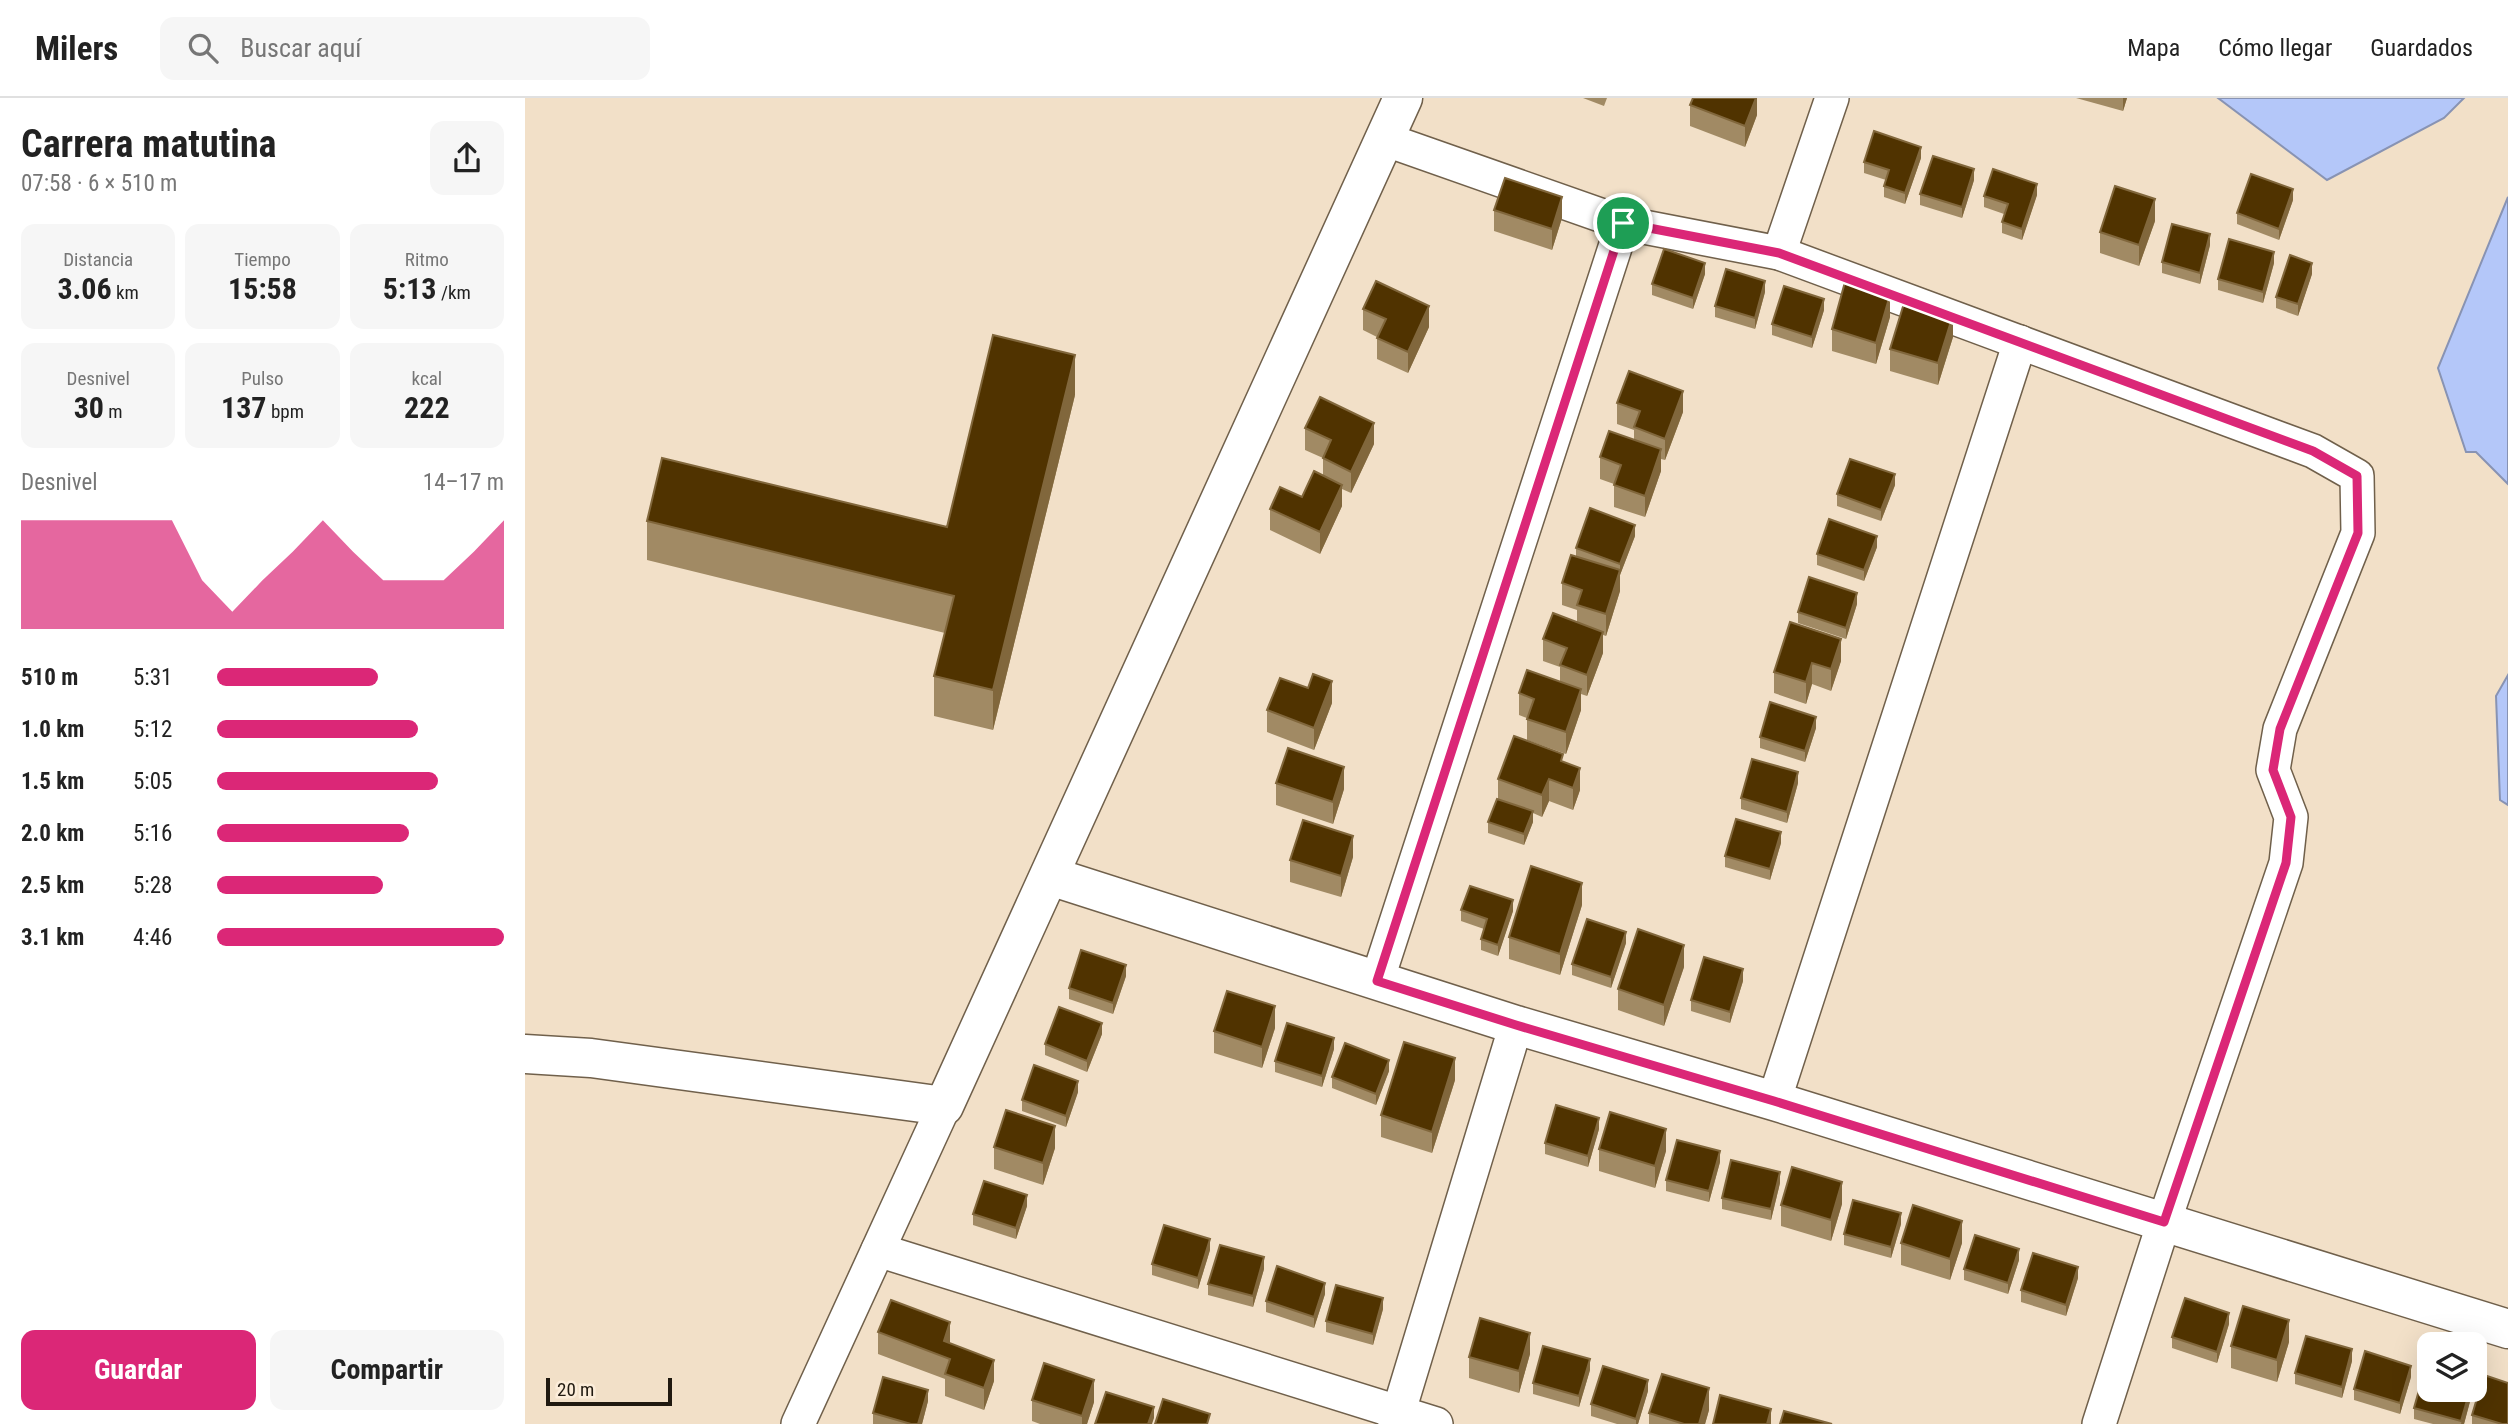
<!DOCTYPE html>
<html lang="es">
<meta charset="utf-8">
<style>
body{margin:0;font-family:"Roboto Condensed",sans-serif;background:#f6f6f6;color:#222;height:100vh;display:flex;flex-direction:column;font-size:26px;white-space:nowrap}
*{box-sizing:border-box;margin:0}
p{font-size:23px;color:#767676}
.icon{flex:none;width:38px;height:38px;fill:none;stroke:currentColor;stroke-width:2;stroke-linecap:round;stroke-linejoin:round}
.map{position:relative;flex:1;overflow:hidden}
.details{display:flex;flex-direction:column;background:#fff;width:525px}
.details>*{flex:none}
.buttons{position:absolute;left:1892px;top:1234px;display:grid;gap:14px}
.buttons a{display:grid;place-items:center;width:70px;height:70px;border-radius:14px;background:#fff;box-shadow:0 7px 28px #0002;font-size:35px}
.scale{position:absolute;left:21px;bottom:18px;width:126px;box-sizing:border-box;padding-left:7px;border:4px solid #201910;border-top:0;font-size:19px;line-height:24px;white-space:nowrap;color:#201910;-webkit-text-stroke:5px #fcedda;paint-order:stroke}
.pin{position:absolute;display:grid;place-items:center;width:60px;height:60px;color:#fff;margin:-30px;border:4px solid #fff;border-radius:50%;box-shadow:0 2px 7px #0007}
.round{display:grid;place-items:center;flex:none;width:74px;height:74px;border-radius:14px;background:#f6f6f6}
.headline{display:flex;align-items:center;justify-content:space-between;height:119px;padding:0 21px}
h1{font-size:38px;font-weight:700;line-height:52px}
.stats{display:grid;grid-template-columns:repeat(3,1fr);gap:10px;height:119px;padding:7px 21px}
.stats div{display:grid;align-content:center;border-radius:14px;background:#f6f6f6;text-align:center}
.stats b{font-size:30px;font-weight:700}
.stats small{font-size:19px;font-weight:400}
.stats p{font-size:19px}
.chart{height:196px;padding:14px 21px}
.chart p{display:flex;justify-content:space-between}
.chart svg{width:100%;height:126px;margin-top:7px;fill:#db2777;opacity:.7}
.primary-button{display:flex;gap:14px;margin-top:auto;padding:14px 21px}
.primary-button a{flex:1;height:80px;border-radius:14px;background:#db2777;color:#fff;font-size:28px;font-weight:700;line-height:80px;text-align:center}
.primary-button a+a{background:#f6f6f6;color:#222}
ul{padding:0 21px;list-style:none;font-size:23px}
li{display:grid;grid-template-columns:112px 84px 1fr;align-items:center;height:52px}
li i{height:18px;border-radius:9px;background:#db2777}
header{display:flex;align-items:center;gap:42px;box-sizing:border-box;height:98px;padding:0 35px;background:#fff;border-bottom:2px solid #e0e0e0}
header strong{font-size:33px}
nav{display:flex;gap:38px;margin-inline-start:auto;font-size:24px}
.search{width:490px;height:63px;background:#f6f6f6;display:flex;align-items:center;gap:18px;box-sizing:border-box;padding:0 24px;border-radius:14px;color:#767676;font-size:26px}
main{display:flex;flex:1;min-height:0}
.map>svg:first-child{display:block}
.water{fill:#b4c7f9;stroke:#8893b3;stroke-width:2}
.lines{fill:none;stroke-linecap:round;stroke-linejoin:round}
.minor-casing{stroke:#70604b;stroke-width:36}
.tertiary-casing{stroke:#70604b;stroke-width:41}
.minor{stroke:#fff;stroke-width:33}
.tertiary{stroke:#fff;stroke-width:38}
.wall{fill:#a18a64}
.shaded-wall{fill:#81673c}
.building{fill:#503300;stroke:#81673c;stroke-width:2}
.route-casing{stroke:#fff;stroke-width:14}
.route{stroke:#db2777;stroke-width:9}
</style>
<header>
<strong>Milers</strong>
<div class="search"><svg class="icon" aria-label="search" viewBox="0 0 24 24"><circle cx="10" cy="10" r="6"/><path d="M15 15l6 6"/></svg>Buscar aquí</div>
<nav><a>Mapa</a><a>Cómo llegar</a><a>Guardados</a></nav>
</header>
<main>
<section class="details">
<div class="headline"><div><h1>Carrera matutina</h1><p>07:58 · 6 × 510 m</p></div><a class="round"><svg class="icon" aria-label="share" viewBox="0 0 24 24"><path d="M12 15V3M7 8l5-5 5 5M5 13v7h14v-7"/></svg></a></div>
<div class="stats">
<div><p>Distancia</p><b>3.06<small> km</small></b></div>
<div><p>Tiempo</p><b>15:58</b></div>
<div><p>Ritmo</p><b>5:13<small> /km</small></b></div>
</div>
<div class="stats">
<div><p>Desnivel</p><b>30<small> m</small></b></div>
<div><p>Pulso</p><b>137<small> bpm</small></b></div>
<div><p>kcal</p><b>222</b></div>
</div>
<div class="chart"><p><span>Desnivel</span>14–17 m</p>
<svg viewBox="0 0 160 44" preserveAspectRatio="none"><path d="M0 44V6L10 6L20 6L30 6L40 6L50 6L60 27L70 38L80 27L90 17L100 6L110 17L120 27L130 27L140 27L150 17L160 6V44z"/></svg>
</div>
<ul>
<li><b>510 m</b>5:31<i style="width:56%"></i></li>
<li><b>1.0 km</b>5:12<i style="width:70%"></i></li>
<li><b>1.5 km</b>5:05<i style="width:77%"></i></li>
<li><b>2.0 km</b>5:16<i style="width:67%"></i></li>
<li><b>2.5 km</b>5:28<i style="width:58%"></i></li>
<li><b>3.1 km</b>4:46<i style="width:100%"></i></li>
</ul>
<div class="primary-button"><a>Guardar</a><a>Compartir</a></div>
</section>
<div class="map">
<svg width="1983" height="1326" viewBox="0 0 1983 1326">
<rect width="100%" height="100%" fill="#f2e0c8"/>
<!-- water -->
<g class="water">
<path d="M1693,0H1939L1919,20L1802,82Z"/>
<path d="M1983,99V386L1951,354H1941L1913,270Z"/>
<path d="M1983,577V707L1975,702L1971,598Z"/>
</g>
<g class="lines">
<defs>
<g id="minor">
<path d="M859,41L1098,125L1254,155L1788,353L1832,378L1833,435L1755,631L1748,672L1766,719L1761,765L1639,1124L1574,1326"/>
<path d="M1254,155L1307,0"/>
<path d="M852,883L1098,125"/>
<path d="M1249,1003L1495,244"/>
<path d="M353,1152L911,1326"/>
<path d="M273,1326L419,1008"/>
<path d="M870,1326L991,927"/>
</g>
<g id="tertiary">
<path d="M525,778L991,927L1249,1003L1983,1231"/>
<path d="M0,956L66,960L419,1008L878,0"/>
</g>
</defs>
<!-- minor casing -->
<use href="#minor" class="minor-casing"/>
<!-- tertiary casing -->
<use href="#tertiary" class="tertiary-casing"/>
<!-- minor -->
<use href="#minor" class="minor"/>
<!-- tertiary -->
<use href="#tertiary" class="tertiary"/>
</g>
<!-- wall -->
<g class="wall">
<path d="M1058,0H1082L1079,8Z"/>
<path d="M1232,0V17L1220,49L1165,28V7Z"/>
<path d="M1551,0H1602L1598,13Z"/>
<path d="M1396,60L1380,106L1359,99V88L1361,82L1339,75V64Z"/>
<path d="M1449,82L1437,120L1395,107V96Z"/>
<path d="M1512,97L1497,142L1477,135V124L1479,116L1459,109V98Z"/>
<path d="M1768,102L1754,142L1712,126V115Z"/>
<path d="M969,112L1037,120L1027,152L969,133Z"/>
<path d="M1630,123L1614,168L1575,155V134Z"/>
<path d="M1685,147L1675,186L1637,175V164Z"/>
<path d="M1749,165L1738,205L1693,192V181Z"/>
<path d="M1180,176L1168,211L1127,197V186Z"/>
<path d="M1787,176L1773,218L1751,210V199Z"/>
<path d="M1240,194L1230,231L1190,219V208Z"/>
<path d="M838,211L904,229L883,275L852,261V239L838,232Z"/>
<path d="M1299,212L1287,250L1247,237V226Z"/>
<path d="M1365,219L1351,266L1307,253V231Z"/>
<path d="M1428,239L1413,287L1365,273V251Z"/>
<path d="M550,297L468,632L409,618V578L420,535L122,462V423L422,429Z"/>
<path d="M1092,305L1158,314L1140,362L1136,361V373L1120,419L1089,409V386L1075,381V359L1109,342V332L1092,326Z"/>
<path d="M780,330L849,346L826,395L817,391V408L795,456L745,432V411L777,399L798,377V360L780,352Z"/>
<path d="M1370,387L1356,423L1312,408V396Z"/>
<path d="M1110,438L1095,477V493L1081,538L1078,537V555L1062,598L1056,596V612L1041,656L1002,642V620L994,617V595L1035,584V569L1018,563V541L1052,524V512L1037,507V485L1051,458V450Z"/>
<path d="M1352,449L1339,483L1292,467V456Z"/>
<path d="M1332,506L1321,541L1273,525V514Z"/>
<path d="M1265,524L1316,563L1306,593L1287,586L1281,606L1249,595V574Z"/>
<path d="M783,590L807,605L789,652L742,634V612Z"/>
<path d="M1291,630L1280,664L1235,650V639Z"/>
<path d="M1038,664L1055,692L1048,712L1024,703L1017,719L1008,715V724L999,747L963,735V724L973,701V681Z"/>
<path d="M751,685L819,691L808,726L751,707Z"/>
<path d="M1273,685L1262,725L1216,711V700Z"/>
<path d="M1256,745L1245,782L1200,769V758Z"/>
<path d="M828,759L816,799L765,784V762Z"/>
<path d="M1057,807L1035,877L984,861V839Z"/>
<path d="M936,812L988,813L973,858L956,852V841L959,831L936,823Z"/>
<path d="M1101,845L1086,890L1047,877V866Z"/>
<path d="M1159,869L1139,928L1093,912V891Z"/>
<path d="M601,878L588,916L544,901V890Z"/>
<path d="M1218,883L1205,925L1166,913V902Z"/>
<path d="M750,930L737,970L689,955V933Z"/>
<path d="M577,936L562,974L520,957V946Z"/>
<path d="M809,951L797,989L750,974V963Z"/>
<path d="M864,973L851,1007L807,990V979Z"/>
<path d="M930,982L907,1055L856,1039V1017Z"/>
<path d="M553,994L541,1029L497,1013V1002Z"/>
<path d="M1074,1031L1063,1069L1020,1056V1045Z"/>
<path d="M469,1049L530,1050L518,1087L469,1071Z"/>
<path d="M1074,1051L1141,1053L1130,1090L1074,1073Z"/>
<path d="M1195,1064L1184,1104L1141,1093V1082Z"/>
<path d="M1255,1085L1246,1122L1197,1111V1100Z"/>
<path d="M1317,1106L1306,1143L1256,1128V1107Z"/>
<path d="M502,1108L491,1141L448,1127V1116Z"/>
<path d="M1376,1126L1366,1160L1319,1147V1136Z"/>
<path d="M1376,1145H1437L1425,1182L1376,1167Z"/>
<path d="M685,1152L673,1191L627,1177V1166Z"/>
<path d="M1494,1162L1483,1196L1439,1182V1171Z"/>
<path d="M739,1171L728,1209L683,1197V1186Z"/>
<path d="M1553,1180L1541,1218L1496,1204V1192Z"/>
<path d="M800,1196L789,1230L741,1214V1203Z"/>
<path d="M858,1211L848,1247L801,1234V1223Z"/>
<path d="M1704,1226L1692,1265L1647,1250V1239Z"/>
<path d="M353,1234L425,1246L469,1283L459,1312L420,1298V1281L353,1256Z"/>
<path d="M1764,1244L1752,1284L1706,1270V1248Z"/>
<path d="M1005,1256L994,1295L944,1280V1259Z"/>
<path d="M1827,1263L1817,1300L1770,1286V1275Z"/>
<path d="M1065,1272L1054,1309L1008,1296V1285Z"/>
<path d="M1886,1279L1875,1316L1829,1302V1291Z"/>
<path d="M1947,1292V1296L1939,1326H1908L1889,1321V1310Z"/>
<path d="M1123,1293L1113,1326H1092L1066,1318V1306Z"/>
<path d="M507,1302L569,1304L562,1326H515L507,1323Z"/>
<path d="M403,1303L397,1326H348V1315Z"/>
<path d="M1184,1312L1180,1326H1124V1315Z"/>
<path d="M1947,1317L1983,1326H1947Z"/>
</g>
<!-- shaded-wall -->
<g class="shaded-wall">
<path d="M1231,0H1232V17L1220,49V28Z"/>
<path d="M1598,0H1602L1598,13Z"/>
<path d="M1396,49V60L1380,106V95Z"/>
<path d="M1449,71V82L1437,120V109Z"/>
<path d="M1512,86V97L1497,142V131Z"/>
<path d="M1768,91V102L1754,142V131Z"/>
<path d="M1037,99V120L1027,152V131Z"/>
<path d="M1630,101V123L1614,168V147Z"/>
<path d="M1685,136V147L1675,186V175Z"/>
<path d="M1749,154V165L1738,205V194Z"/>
<path d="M1180,165V176L1168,211V200Z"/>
<path d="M1787,165V176L1773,218V206Z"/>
<path d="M1240,183V194L1230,231V220Z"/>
<path d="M1365,197V219L1351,266V245Z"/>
<path d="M1299,201V212L1287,250V239Z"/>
<path d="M904,208V229L883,275V254Z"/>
<path d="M1428,217V239L1413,287V265Z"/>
<path d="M550,257V297L468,632V592Z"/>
<path d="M1158,293V314L1140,362V341Z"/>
<path d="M849,325V346L826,395V374Z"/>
<path d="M1136,351V373L1120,419V398Z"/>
<path d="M1370,376V387L1356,423V412Z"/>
<path d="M817,387V408L795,456V434Z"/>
<path d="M1110,427V438L1095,477V466Z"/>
<path d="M1352,438V449L1339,483V472Z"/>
<path d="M1095,472V493L1081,538V516Z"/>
<path d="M1332,495V506L1321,541V530Z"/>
<path d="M1078,534V555L1062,598V577Z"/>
<path d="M1316,541V563L1306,593V571Z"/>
<path d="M1287,565V586L1281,606V584Z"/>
<path d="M807,583V605L789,652V630Z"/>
<path d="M1056,591V612L1041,656V634Z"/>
<path d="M1291,619V630L1280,664V653Z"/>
<path d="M819,669V691L808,726V704Z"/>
<path d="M1055,670V692L1048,712V690Z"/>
<path d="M1273,674V685L1262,725V714Z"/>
<path d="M1024,681V703L1017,719V697Z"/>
<path d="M1008,713V724L999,747V736Z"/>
<path d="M1256,734V745L1245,782V771Z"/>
<path d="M828,738V759L816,799V778Z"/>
<path d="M1057,785V807L1035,877V856Z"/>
<path d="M988,802V813L973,858V847Z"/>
<path d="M1101,834V845L1086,890V879Z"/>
<path d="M1159,847V869L1139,928V907Z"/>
<path d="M601,867V878L588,916V905Z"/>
<path d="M1218,871V883L1205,925V914Z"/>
<path d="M750,908V930L737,970V949Z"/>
<path d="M577,925V936L562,974V963Z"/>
<path d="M809,940V951L797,989V978Z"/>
<path d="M930,960V982L907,1055V1034Z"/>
<path d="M864,962V973L851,1007V996Z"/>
<path d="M553,983V994L541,1029V1018Z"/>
<path d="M1074,1020V1031L1063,1069V1058Z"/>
<path d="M530,1028V1050L518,1087V1065Z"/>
<path d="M1141,1031V1053L1130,1090V1068Z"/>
<path d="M1195,1053V1064L1184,1104V1093Z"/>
<path d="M1255,1074V1085L1246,1122V1111Z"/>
<path d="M1317,1084V1106L1306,1143V1122Z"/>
<path d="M502,1097V1108L491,1141V1130Z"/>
<path d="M1376,1115V1126L1366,1160V1149Z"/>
<path d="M1437,1123V1145L1425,1182V1161Z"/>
<path d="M685,1141V1152L673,1191V1180Z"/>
<path d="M1494,1151V1162L1483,1196V1185Z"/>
<path d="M739,1159V1171L728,1209V1198Z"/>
<path d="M1553,1169V1180L1541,1218V1207Z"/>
<path d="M800,1185V1196L789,1230V1219Z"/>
<path d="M858,1200V1211L848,1247V1236Z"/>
<path d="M1704,1215V1226L1692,1265V1254Z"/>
<path d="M1764,1222V1244L1752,1284V1262Z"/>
<path d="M425,1224V1246L419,1243Z"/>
<path d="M1005,1235V1256L994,1295V1273Z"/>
<path d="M1827,1251V1263L1817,1300V1289Z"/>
<path d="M1065,1261V1272L1054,1309V1298Z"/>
<path d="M469,1262V1283L459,1312V1290Z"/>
<path d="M1886,1268V1279L1875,1316V1305Z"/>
<path d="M569,1282V1304L562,1326H557V1318Z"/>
<path d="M1123,1282V1293L1113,1326H1111V1321Z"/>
<path d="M1184,1290V1312L1180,1326H1174Z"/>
<path d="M403,1292V1303L397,1326H393Z"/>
<path d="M1945,1292H1947V1296L1939,1326H1936Z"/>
<path d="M629,1309V1320L627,1326H623Z"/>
<path d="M1246,1311V1326H1242Z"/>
</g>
<!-- building -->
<g class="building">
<path d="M1168,0H1231L1220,28L1165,7Z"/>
<path d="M1349,33L1396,49L1380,95L1359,88L1364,72L1339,64Z"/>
<path d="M1408,58L1449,71L1437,109L1395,96Z"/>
<path d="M1468,71L1512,86L1497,131L1477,124L1483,106L1459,98Z"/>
<path d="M1726,76L1768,91L1754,131L1712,115Z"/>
<path d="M980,80L1037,99L1027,131L969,112Z"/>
<path d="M1590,88L1630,101L1614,147L1575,134Z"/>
<path d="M1647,126L1685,136L1675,175L1637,164Z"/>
<path d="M1704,141L1749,154L1738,194L1693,181Z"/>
<path d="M1139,151L1180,165L1168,200L1127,186Z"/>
<path d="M1765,157L1787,165L1773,206L1751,199Z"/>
<path d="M1201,171L1240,183L1230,220L1190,208Z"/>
<path d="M851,183L904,208L883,254L852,240L861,221L838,211Z"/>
<path d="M1320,184L1365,197L1351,245L1307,231Z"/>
<path d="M1259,188L1299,201L1287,239L1247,226Z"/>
<path d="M1380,202L1428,217L1413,265L1365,251Z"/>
<path d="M468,237L550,257L468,592L409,578L429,498L122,423L137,360L422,429Z"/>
<path d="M1104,273L1158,293L1140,341L1109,329L1115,313L1092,305Z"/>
<path d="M795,299L849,325L826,374L798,360L806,342L780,330Z"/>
<path d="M1084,333L1136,351L1120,398L1089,387L1096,367L1075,359Z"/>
<path d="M1325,361L1370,376L1356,412L1312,396Z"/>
<path d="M789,373L817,387L795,434L745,411L755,389L777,399Z"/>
<path d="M1065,410L1110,427L1095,466L1051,450Z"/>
<path d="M1304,421L1352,438L1339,472L1292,456Z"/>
<path d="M1046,457L1095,472L1081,516L1052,507L1057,492L1037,485Z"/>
<path d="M1284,479L1332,495L1321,530L1273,514Z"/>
<path d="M1028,515L1078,534L1062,577L1035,567L1042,550L1018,541Z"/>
<path d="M1265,524L1316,541L1306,571L1287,565L1281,584L1249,574Z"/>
<path d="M1002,572L1056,591L1041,634L1002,621L1009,601L994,595Z"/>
<path d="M788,576L807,583L789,630L742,612L755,580L783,590Z"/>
<path d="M1245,604L1291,619L1280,653L1235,639Z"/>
<path d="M989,638L1038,656L1036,663L1055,670L1048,690L1024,681L1017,697L973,681Z"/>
<path d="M763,650L819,669L808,704L751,685Z"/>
<path d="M1227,661L1273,674L1262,714L1216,700Z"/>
<path d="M972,701L1008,713L999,736L963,724Z"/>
<path d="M1211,721L1256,734L1245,771L1200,758Z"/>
<path d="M778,722L828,738L816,778L765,762Z"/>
<path d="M1006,768L1057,785L1035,856L984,839Z"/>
<path d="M945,788L988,802L973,847L956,841L962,821L936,812Z"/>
<path d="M1062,821L1101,834L1086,879L1047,866Z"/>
<path d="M1113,831L1159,847L1139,907L1093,891Z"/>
<path d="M556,852L601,867L588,905L544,890Z"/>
<path d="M1179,859L1218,871L1205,914L1166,902Z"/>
<path d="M702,893L750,908L737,949L689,933Z"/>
<path d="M534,909L577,925L562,963L520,946Z"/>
<path d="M762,925L809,940L797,978L750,963Z"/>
<path d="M879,944L930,960L907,1034L856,1017Z"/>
<path d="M820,945L864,962L851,996L807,979Z"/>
<path d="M509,967L553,983L541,1018L497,1002Z"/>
<path d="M1031,1007L1074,1020L1063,1058L1020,1045Z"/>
<path d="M481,1012L530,1028L518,1065L469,1049Z"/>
<path d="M1085,1014L1141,1031L1130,1068L1074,1051Z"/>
<path d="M1152,1042L1195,1053L1184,1093L1141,1082Z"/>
<path d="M1206,1062L1255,1074L1246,1111L1197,1100Z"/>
<path d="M1267,1069L1317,1084L1306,1122L1256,1107Z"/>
<path d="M459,1083L502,1097L491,1130L448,1116Z"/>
<path d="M1328,1102L1376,1115L1366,1149L1319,1136Z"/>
<path d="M1388,1107L1437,1123L1425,1161L1376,1145Z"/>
<path d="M639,1127L685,1141L673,1180L627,1166Z"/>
<path d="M1450,1137L1494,1151L1483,1185L1439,1171Z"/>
<path d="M695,1147L739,1159L728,1198L683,1186Z"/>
<path d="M1508,1155L1553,1169L1541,1207L1496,1192Z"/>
<path d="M752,1168L800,1185L789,1219L741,1203Z"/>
<path d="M811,1187L858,1200L848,1236L801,1223Z"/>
<path d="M1660,1200L1704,1215L1692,1254L1647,1239Z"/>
<path d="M366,1202L425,1224L419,1243L469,1262L459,1290L420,1276L425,1261L353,1234Z"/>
<path d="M1718,1208L1764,1222L1752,1262L1706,1248Z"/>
<path d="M955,1220L1005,1235L994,1273L944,1259Z"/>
<path d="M1781,1238L1827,1251L1817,1289L1770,1275Z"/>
<path d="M1018,1248L1065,1261L1054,1298L1008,1285Z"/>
<path d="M1840,1253L1886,1268L1875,1305L1829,1291Z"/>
<path d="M519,1265L569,1282L557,1318L507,1302Z"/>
<path d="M1078,1268L1123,1282L1111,1321L1066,1306Z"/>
<path d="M1900,1271L1904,1272V1292H1945L1936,1323L1889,1310Z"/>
<path d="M1137,1276L1184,1290L1174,1326H1159L1124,1315Z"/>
<path d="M1959,1277L1983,1285V1326H1977L1947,1317Z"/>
<path d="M358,1279L403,1292L393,1326H386L348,1315Z"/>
<path d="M581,1294L629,1309L623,1326H570Z"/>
<path d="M1195,1297L1246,1311L1242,1326H1188Z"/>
<path d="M638,1301L685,1316L682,1326H630Z"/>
<path d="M1259,1313L1307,1326H1255Z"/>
</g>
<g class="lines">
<defs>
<path id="route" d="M1098,125L1254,155L1788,353L1832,378L1833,435L1755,631L1748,672L1766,719L1761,765L1639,1124L1249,1003L991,927L852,883Z"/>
</defs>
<!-- route casing -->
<use href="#route" class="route-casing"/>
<!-- route -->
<use href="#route" class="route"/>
</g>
</svg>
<div class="buttons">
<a><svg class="icon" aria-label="layers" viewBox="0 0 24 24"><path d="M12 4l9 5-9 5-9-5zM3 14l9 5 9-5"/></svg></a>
</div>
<div class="scale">20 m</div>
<div class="pin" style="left:1098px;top:125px;background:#1e9e55"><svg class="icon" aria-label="arrive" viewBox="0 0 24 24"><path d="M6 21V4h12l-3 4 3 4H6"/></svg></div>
</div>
</main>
